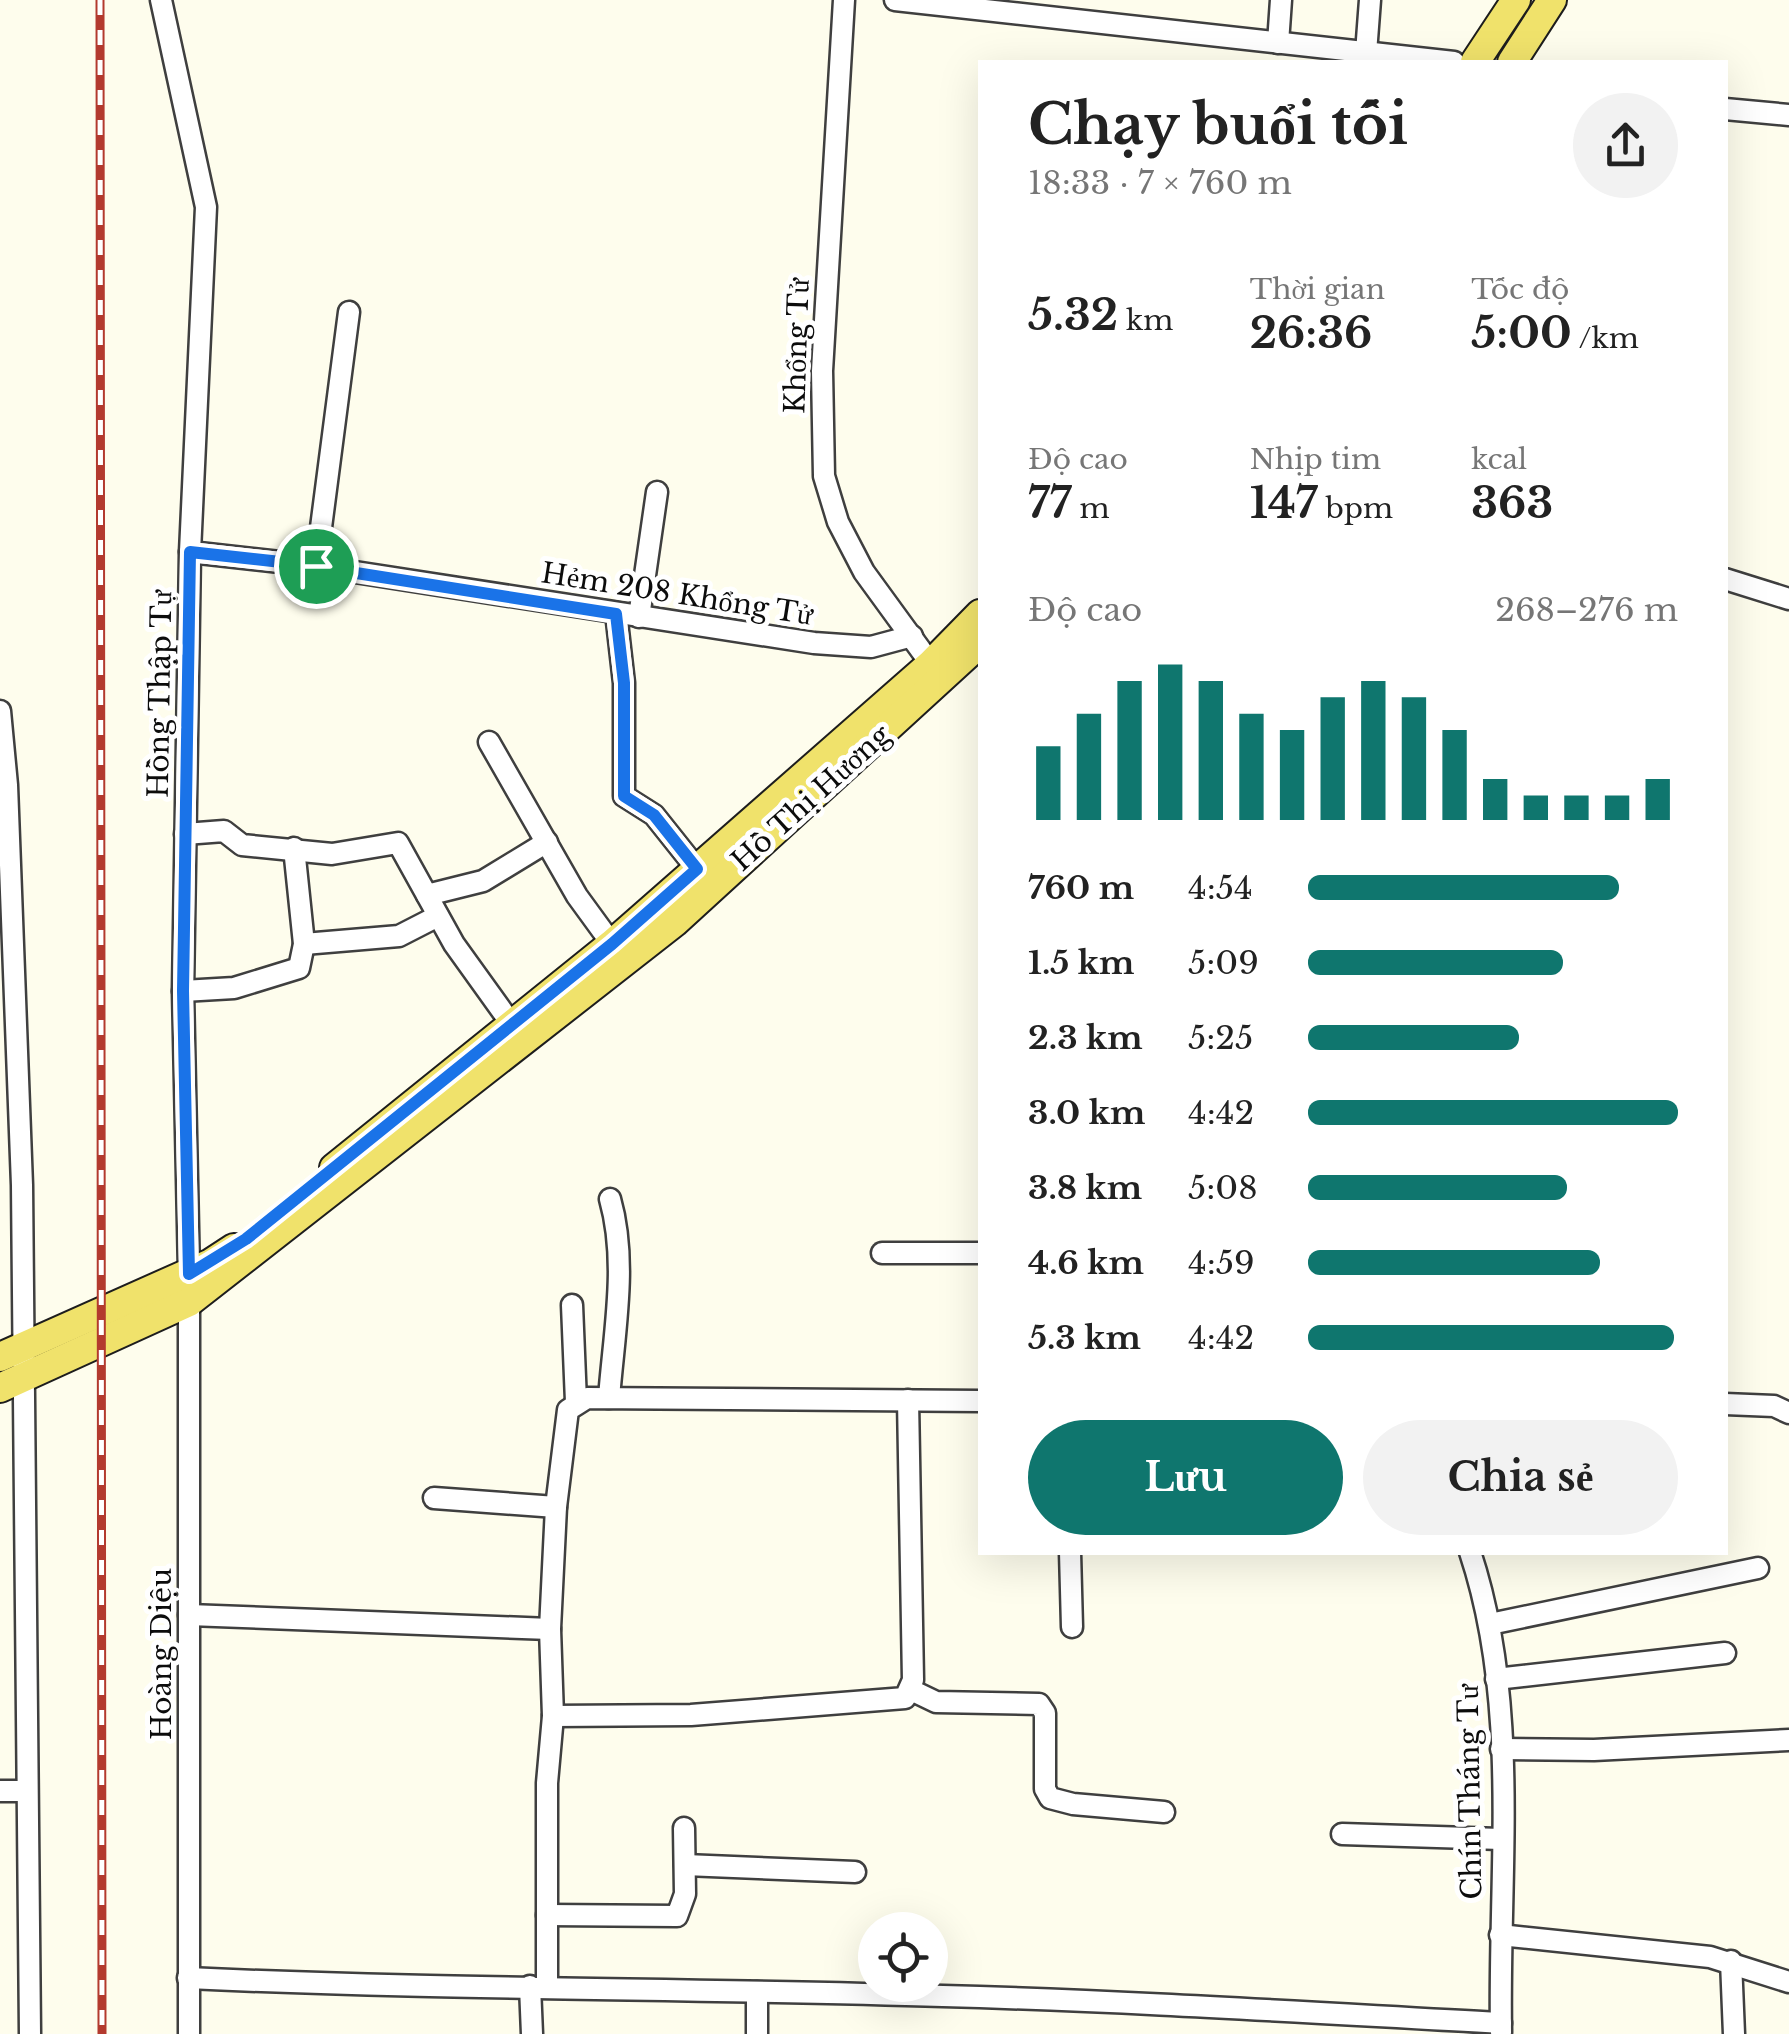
<!DOCTYPE html>
<html lang="vi">
<meta charset="utf-8">
<style>
body{margin:0;font-family:"Libre Baskerville",serif;background:#f2f2f2;color:#222;height:100vh;display:flex;flex-direction:column;font-size:38px;white-space:nowrap}
*{box-sizing:border-box;margin:0}
p{font-size:32px;color:#767676}
.icon{flex:none;width:55px;height:55px;fill:none;stroke:currentColor;stroke-width:2;stroke-linecap:round;stroke-linejoin:round}
.map{position:relative;flex:1;overflow:hidden}
.sheet{position:absolute;left:978px;top:60px;width:750px;height:1495px;display:flex;flex-direction:column;background:#fff;border-radius:0px;box-shadow:0 10px 40px #0002}
.sheet>*{flex:none}
.tools{position:absolute;left:858px;top:1912px;display:grid;gap:20px}
.tools a{display:grid;place-items:center;width:90px;height:90px;border-radius:50%;background:#fff;box-shadow:0 10px 40px #0002;font-size:50px}
.pin{position:absolute;display:grid;place-items:center;width:85px;height:85px;color:#fff;margin:-42px;border:5px solid #fff;border-radius:50%;box-shadow:0 2px 10px #0007}
.round{display:grid;place-items:center;flex:none;width:105px;height:105px;border-radius:52px;background:#f2f2f2}
.summary{display:flex;align-items:center;justify-content:space-between;height:170px;padding:0 50px}
h1{font-size:55px;font-weight:700;line-height:75px}
.figures{display:grid;grid-template-columns:repeat(3,1fr);gap:15px;height:170px;padding:10px 50px}
.figures div{display:grid;align-content:center}
.figures b{font-size:42px;font-weight:700}
.figures small{font-size:28px;font-weight:400}
.figures p{font-size:28px}
.chart{height:280px;padding:20px 50px}
.chart p{display:flex;justify-content:space-between}
.chart svg{width:100%;height:180px;margin-top:10px;stroke:#0f766e;stroke-width:6}
.cta{display:flex;gap:20px;margin-top:auto;padding:20px 50px}
.cta a{flex:1;height:115px;border-radius:60px;background:#0f766e;color:#fff;font-size:40px;font-weight:700;line-height:115px;text-align:center}
.cta a+a{background:#f2f2f2;color:#222}
ul{padding:0 50px;list-style:none;font-size:32px}
li{display:grid;grid-template-columns:160px 120px 1fr;align-items:center;height:75px}
li i{height:25px;border-radius:12px;background:#0f766e}
.map>svg:first-child{display:block}
.lines{fill:none;stroke-linecap:round;stroke-linejoin:round}
.minor-casing{stroke:#3f3f3f;stroke-width:25}
.major-casing{stroke:#1d1d1d;stroke-width:32}
.minor{stroke:#fff;stroke-width:20}
.major{stroke:#f0e26b;stroke-width:28}
.rail-casing{stroke:#b33a2e;stroke-width:9}
.rail{stroke:#fff;stroke-width:5;stroke-dasharray:15;stroke-linecap:butt}
.route-casing{stroke:#fff;stroke-width:20}
.route{stroke:#1a73e8;stroke-width:12}
.labels{text-anchor:middle;dominant-baseline:central;stroke-width:10;stroke-linejoin:round;paint-order:stroke}
.street-label{font-size:28px;fill:#0c0c0c;stroke:#fff}
</style>
<div class="map">
<svg width="1789" height="2034" viewBox="0 0 1789 2034">
<rect width="100%" height="100%" fill="#fefded"/>
<g class="lines">
<defs>
<g id="minor">
<path d="M161,0L206,207L190,552L183,991L189,1273V2034"/>
<path d="M844,0L822,371L824,476L838,522L864,572L931,664"/>
<path d="M895,0L1454,62"/>
<path d="M1278,43L1281,0"/>
<path d="M1366,53L1370,0"/>
<path d="M1725,109L1789,115"/>
<path d="M349,312L316,566L814,643L871,647L912,636"/>
<path d="M190,552L316,566"/>
<path d="M1725,579L1789,599"/>
<path d="M616,613L624,683V796L654,815L697,869"/>
<path d="M639,617L657,492"/>
<path d="M0,711L7,785L22,1185L30,2034"/>
<path d="M489,742L577,896L612,944"/>
<path d="M185,834L224,831L242,845L332,854L398,843L454,944L510,1022"/>
<path d="M427,895L483,881L547,842"/>
<path d="M304,944L399,936L438,916"/>
<path d="M183,991L234,988L299,968L304,944L294,848"/>
<path d="M882,1253H980"/>
<path d="M572,1305L576,1402"/>
<path d="M609,1398C614,1332 628,1262 610,1199"/>
<path d="M1725,1404L1774,1406L1789,1413"/>
<path d="M434,1498L556,1507"/>
<path d="M1070,1552L1072,1627"/>
<path d="M1470,1552C1521,1705 1498,1874 1501,2032"/>
<path d="M189,1615L550,1629"/>
<path d="M1490,1624L1758,1568"/>
<path d="M1496,1679L1725,1653"/>
<path d="M911,1690L936,1702L1039,1704L1045,1713V1789L1050,1798L1073,1804L1164,1812"/>
<path d="M553,1716L691,1715L905,1698L913,1680L908,1400"/>
<path d="M1501,1749L1594,1750L1789,1740"/>
<path d="M0,1791H25"/>
<path d="M1342,1834L1501,1839"/>
<path d="M685,1865L855,1872"/>
<path d="M547,1915L677,1916L685,1894L684,1828"/>
<path d="M1500,1935L1710,1957L1789,1982"/>
<path d="M1731,1961L1734,2034"/>
<path d="M188,1978C440,1990 691,1988 943,1996C1129,2001 1315,2013 1501,2023"/>
<path d="M530,1986L532,2034"/>
<path d="M547,1986V1783L553,1716L550,1629L556,1507L568,1410L587,1398L980,1401"/>
<path d="M757,2034V1992"/>
</g>
<g id="major">
<path d="M1475,62L1516,0"/>
<path d="M1512,62L1552,0"/>
<path d="M334,1168L612,944L931,664L980,614"/>
<path d="M0,1357L211,1263L234,1248"/>
<path d="M0,1388L189,1302L675,922L980,643"/>
</g>
</defs>
<!-- minor casing -->
<use href="#minor" class="minor-casing"/>
<!-- major casing -->
<use href="#major" class="major-casing"/>
<!-- minor -->
<use href="#minor" class="minor"/>
<!-- major -->
<use href="#major" class="major"/>
<defs>
<path id="rail" d="M100,0L102,2034"/>
</defs>
<!-- rail casing -->
<use href="#rail" class="rail-casing"/>
<!-- rail -->
<use href="#rail" class="rail"/>
</g>
<g class="lines">
<defs>
<path id="route" d="M190,552L299,564L616,614L624,683V796L654,815L697,869L612,944L246,1239L189,1274L183,991Z"/>
</defs>
<!-- route casing -->
<use href="#route" class="route-casing"/>
<!-- route -->
<use href="#route" class="route"/>
</g>
<g class="labels">
<!-- street labels -->
<g class="street-label">
<text transform="translate(797 346) rotate(-88)">Khổng Tử</text>
<text transform="translate(677 594) rotate(9)">Hẻm 208 Khổng Tử</text>
<text transform="translate(160 694) rotate(-89)">Hồng Thập Tự</text>
<text transform="translate(811 798) rotate(-42)">Hồ Thị Hương</text>
<text transform="translate(161 1654) rotate(-90)">Hoàng Diệu</text>
<text transform="translate(1470 1792) rotate(-91)">Chín Tháng Tư</text>
</g>
</g>
</svg>
<div class="tools">
<a><svg class="icon" aria-label="locate" viewBox="0 0 24 24"><circle cx="12" cy="12" r="6"/><path d="M12 2v4M12 18v4M2 12h4M18 12h4"/></svg></a>
</div>
<div class="pin" style="left:316px;top:566px;background:#1e9e55"><svg class="icon" aria-label="arrive" viewBox="0 0 24 24"><path d="M6 21V4h12l-3 4 3 4H6"/></svg></div>
<section class="sheet">
<div class="summary"><div><h1>Chạy buổi tối</h1><p>18:33 · 7 × 760 m</p></div><a class="round"><svg class="icon" aria-label="share" viewBox="0 0 24 24"><path d="M12 15V3M7 8l5-5 5 5M5 13v7h14v-7"/></svg></a></div>
<div class="figures">
<div><b>5.32<small> km</small></b></div>
<div><p>Thời gian</p><b>26:36</b></div>
<div><p>Tốc độ</p><b>5:00<small> /km</small></b></div>
</div>
<div class="figures">
<div><p>Độ cao</p><b>77<small> m</small></b></div>
<div><p>Nhịp tim</p><b>147<small> bpm</small></b></div>
<div><p>kcal</p><b>363</b></div>
</div>
<div class="chart"><p><span>Độ cao</span>268–276 m</p>
<svg viewBox="0 0 160 44" preserveAspectRatio="none"><path d="M5 44V26M15 44V18M25 44V10M35 44V6M45 44V10M55 44V18M65 44V22M75 44V14M85 44V10M95 44V14M105 44V22M115 44V34M125 44V38M135 44V38M145 44V38M155 44V34"/></svg>
</div>
<ul>
<li><b>760 m</b>4:54<i style="width:84%"></i></li>
<li><b>1.5 km</b>5:09<i style="width:69%"></i></li>
<li><b>2.3 km</b>5:25<i style="width:57%"></i></li>
<li><b>3.0 km</b>4:42<i style="width:100%"></i></li>
<li><b>3.8 km</b>5:08<i style="width:70%"></i></li>
<li><b>4.6 km</b>4:59<i style="width:79%"></i></li>
<li><b>5.3 km</b>4:42<i style="width:99%"></i></li>
</ul>
<div class="cta"><a>Lưu</a><a>Chia sẻ</a></div>
</section>
</div>
